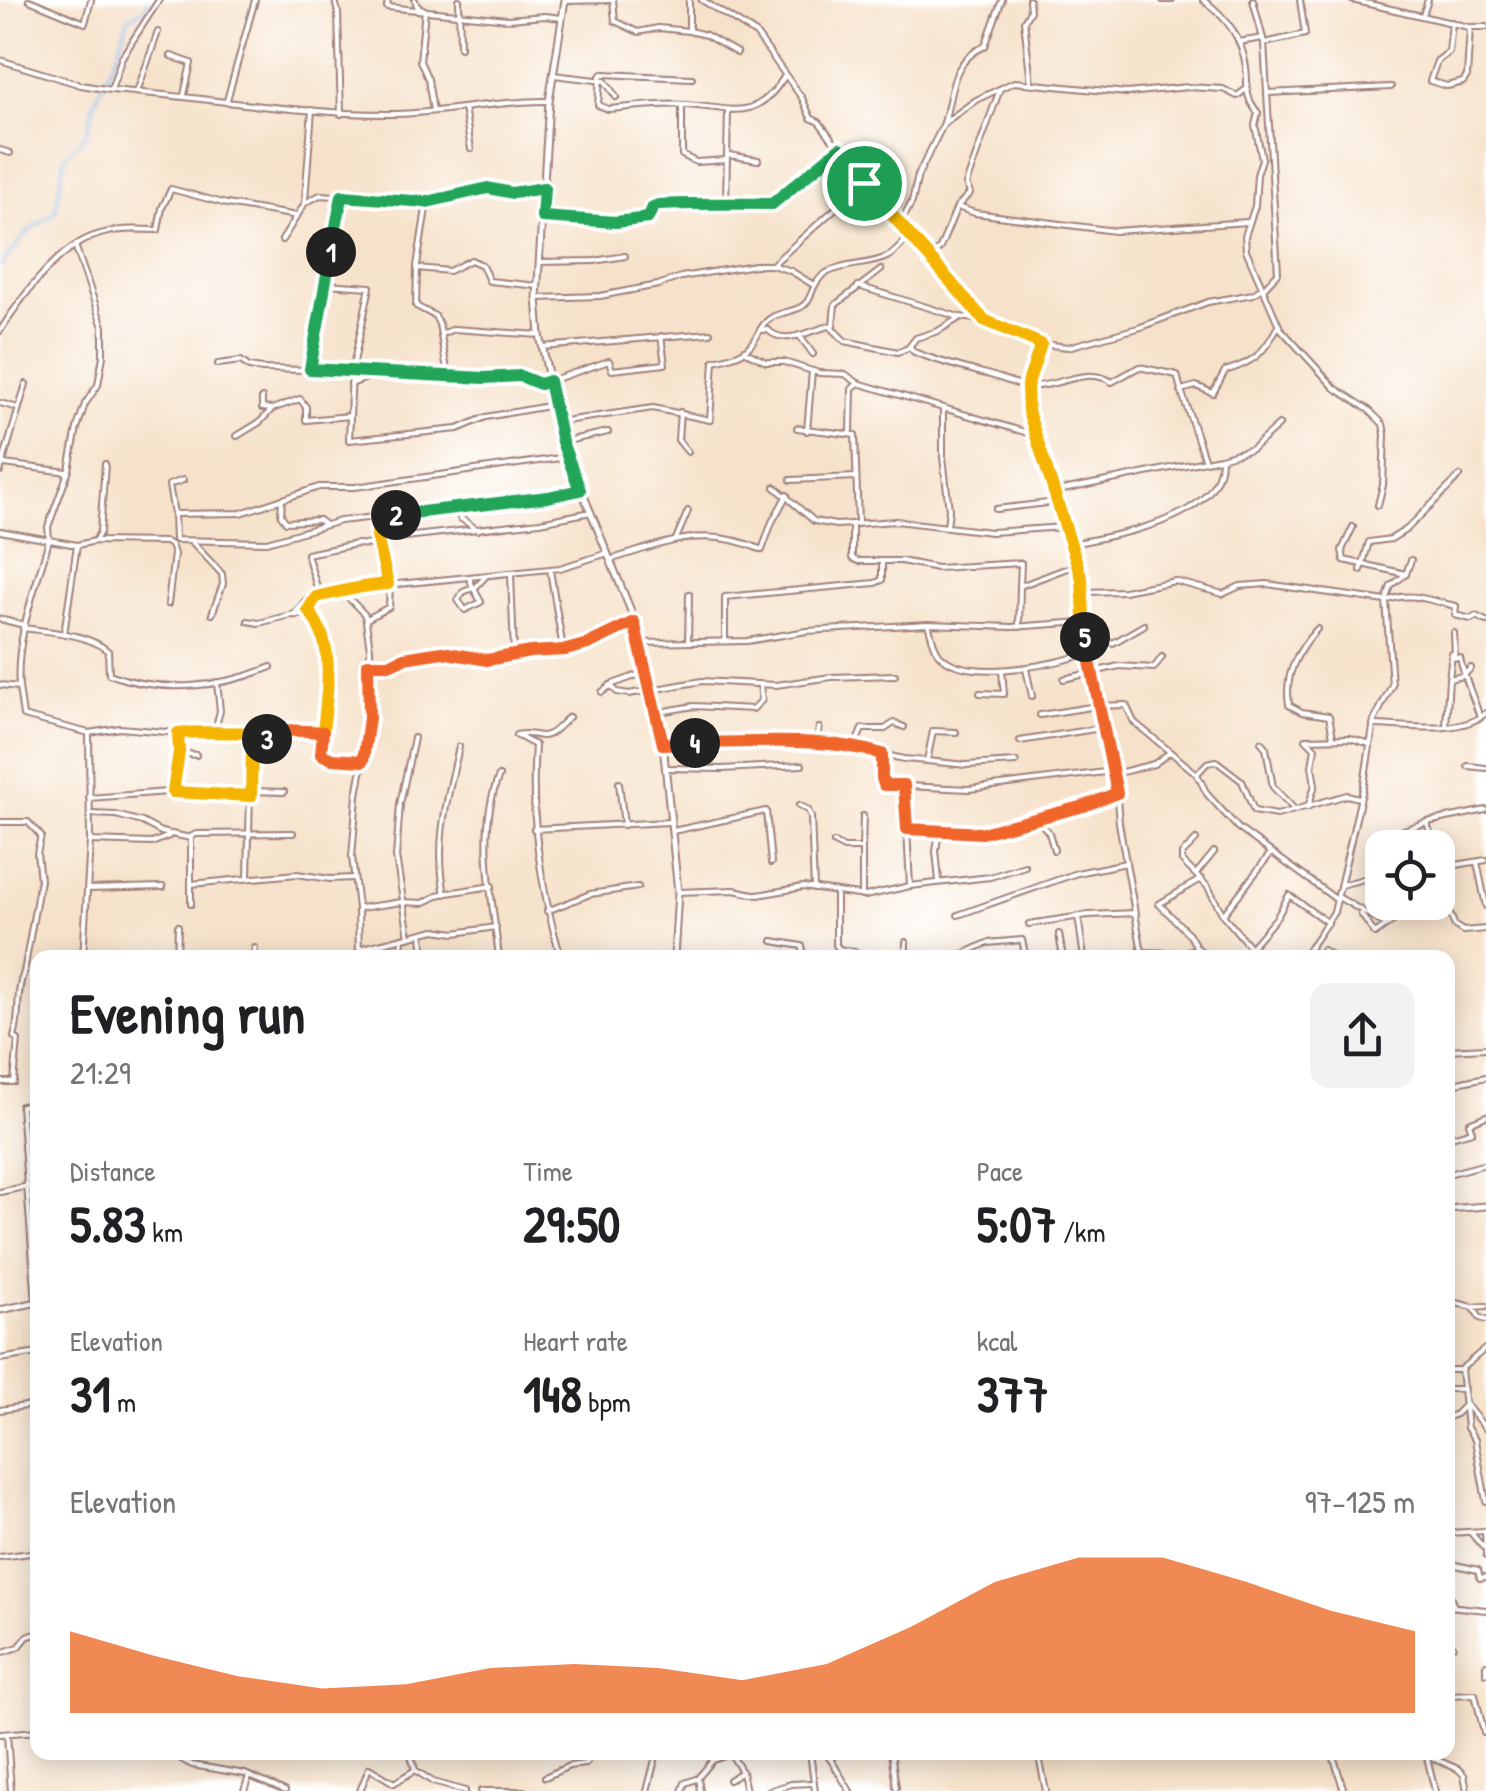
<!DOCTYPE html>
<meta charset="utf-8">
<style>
body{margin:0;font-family:"Patrick Hand",sans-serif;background:#f2f2f2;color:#202124;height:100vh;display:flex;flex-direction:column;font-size:38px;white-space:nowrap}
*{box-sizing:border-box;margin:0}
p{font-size:32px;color:#757577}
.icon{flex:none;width:55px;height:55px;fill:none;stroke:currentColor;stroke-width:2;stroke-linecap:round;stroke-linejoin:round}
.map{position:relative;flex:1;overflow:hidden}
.side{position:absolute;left:30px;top:950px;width:1425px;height:810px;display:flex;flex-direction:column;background:#fff;border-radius:20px;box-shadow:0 5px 25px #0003}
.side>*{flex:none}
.controls{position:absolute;left:1365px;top:830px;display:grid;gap:20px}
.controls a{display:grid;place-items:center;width:90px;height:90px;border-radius:20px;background:#fff;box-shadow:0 5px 25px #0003;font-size:50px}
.pin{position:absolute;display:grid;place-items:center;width:85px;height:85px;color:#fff;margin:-42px;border:5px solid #fff;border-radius:50%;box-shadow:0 2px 10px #0007}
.km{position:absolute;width:50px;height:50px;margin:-25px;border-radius:50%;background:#222;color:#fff;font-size:28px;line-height:50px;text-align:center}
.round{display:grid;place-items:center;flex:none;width:105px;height:105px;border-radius:20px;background:#f2f2f2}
.head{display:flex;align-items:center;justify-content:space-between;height:170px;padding:0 40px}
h1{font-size:55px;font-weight:800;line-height:75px}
.figures{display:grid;grid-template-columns:repeat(3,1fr);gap:15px;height:170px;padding:10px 40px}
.figures div{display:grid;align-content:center}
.figures b{font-size:50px;font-weight:800}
.figures small{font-size:28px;font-weight:400}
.figures p{font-size:28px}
.chart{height:280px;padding:20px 40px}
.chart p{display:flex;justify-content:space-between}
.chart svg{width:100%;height:180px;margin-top:10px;fill:#ea580c;opacity:.7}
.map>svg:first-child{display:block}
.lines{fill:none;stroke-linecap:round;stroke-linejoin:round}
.stream{stroke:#84bbf4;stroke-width:2.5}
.minor-casing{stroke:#a0807a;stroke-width:8}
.tertiary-casing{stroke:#a0807a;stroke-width:9}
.minor{stroke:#fff;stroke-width:4}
.tertiary{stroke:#fff;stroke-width:5}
.split-1-casing{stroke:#fff;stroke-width:20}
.split-2-casing{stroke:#fff;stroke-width:20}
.split-3-casing{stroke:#fff;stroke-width:20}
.split-4-casing{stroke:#fff;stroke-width:20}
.split-5-casing{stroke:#fff;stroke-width:20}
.split-6-casing{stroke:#fff;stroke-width:20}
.split-1{stroke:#22a559;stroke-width:12}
.split-2{stroke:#22a559;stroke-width:12}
.split-3{stroke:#f5b400;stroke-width:12}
.split-4{stroke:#f0652b;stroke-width:12}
.split-5{stroke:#f0652b;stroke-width:12}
.split-6{stroke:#f5b400;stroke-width:12}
</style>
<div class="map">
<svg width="1486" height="1791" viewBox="0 0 1486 1791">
<rect width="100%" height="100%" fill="#fff"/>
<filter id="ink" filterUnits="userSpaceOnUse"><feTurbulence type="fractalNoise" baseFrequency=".01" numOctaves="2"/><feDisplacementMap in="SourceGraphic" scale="20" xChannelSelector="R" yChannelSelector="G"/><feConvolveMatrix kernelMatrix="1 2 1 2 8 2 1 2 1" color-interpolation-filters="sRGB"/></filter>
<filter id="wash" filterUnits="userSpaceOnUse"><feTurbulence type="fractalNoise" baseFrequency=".0048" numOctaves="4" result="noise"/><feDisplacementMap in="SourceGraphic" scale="40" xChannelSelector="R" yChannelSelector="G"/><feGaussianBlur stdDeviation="2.25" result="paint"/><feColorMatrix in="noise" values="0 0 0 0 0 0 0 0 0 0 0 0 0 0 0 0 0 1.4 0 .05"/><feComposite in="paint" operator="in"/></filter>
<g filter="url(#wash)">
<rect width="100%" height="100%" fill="#f6e2ca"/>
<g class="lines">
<!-- stream -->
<path class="stream" d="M0,266L30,230L55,213L65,156L88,131L94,103L119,50L128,19L146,7L148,0"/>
</g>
</g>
<g filter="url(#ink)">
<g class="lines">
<defs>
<g id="minor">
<path d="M29,0L85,23L91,0"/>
<path d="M335,0L338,13L341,114"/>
<path d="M388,0L387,7L508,19L545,16L562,18"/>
<path d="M415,0L417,6L425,10L420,61L428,79L433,111"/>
<path d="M459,0L460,47"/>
<path d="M613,0L615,21L638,32L658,28L689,31"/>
<path d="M689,0V31L706,35L737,53"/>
<path d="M702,0L756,34L802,98L811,118L819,122L899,226L932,256L984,320L999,329L1042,344L1068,347L1138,328L1208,302L1253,294L1262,288"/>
<path d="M1029,0L1030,11L1024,21L1031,83"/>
<path d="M1163,0H1172"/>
<path d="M1203,0C1226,16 1242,39 1246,67C1249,89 1243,94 1258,113L1255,125L1262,159L1257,175L1255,206L1245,236L1246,250L1280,328L1335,388L1369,410L1383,424L1385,434L1383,485L1378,505"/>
<path d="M1253,0L1264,43L1278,273L1264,288"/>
<path d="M1352,0L1469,27H1486"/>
<path d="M565,1L613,0"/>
<path d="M1423,15L1428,0"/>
<path d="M1452,22L1449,52L1437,61L1430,81L1447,86L1463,82L1467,76L1470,27"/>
<path d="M1239,42L1263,38"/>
<path d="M1265,43L1305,34L1300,0"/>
<path d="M171,56L191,63L184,95"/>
<path d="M0,60L81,85L111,90L122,57L159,0"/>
<path d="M553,75L605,81L616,97"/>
<path d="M692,78L603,74L600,76L598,105L608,109C633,107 662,103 687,105C733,108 755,123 784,77"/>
<path d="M111,90C203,97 296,114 388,114C443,114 495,100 549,101"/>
<path d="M137,92L158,32"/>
<path d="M1268,93L1391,87"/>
<path d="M227,100L255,0"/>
<path d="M682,105V155L696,162L726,160"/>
<path d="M464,108L471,149"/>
<path d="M944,123C953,89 951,61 985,46L1002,0"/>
<path d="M0,150L10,153"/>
<path d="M729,155L758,160"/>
<path d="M305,200L312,110"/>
<path d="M726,201L728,112"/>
<path d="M957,207L970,193L966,184L1000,89"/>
<path d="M542,217L616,222L648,218L653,207L658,205C698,203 734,204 773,204L838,149"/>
<path d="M899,226L912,202L918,175L944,123L976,100L1014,82L1127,93L1188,87L1223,89L1237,96L1245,90"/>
<path d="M282,240L305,203L320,195L427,202L488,189L513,193L544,188"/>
<path d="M932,256L940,248L957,207L975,213L1115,231L1248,222"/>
<path d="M539,262L594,261L625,256"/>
<path d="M772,265L864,183"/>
<path d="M417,266L427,202"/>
<path d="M858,286L959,317"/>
<path d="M537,298L600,296L658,285L681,277L755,265H772L791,271L812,284"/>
<path d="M830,326L845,341L898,352L908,348L916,338L938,331L961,317L981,320"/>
<path d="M760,330C770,312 782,315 799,308C814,302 809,284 826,273C845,263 867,266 887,257C895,254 903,243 910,236"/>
<path d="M0,331C21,298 57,249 94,236C115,228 136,229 158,230L162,208L171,189L227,204L297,216"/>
<path d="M441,334L454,329L540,335"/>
<path d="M799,335L813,354"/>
<path d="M1041,345L1027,387L1028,411L1083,579L1085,639L1103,739L1116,788L1119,823L1143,958"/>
<path d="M542,347L710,333"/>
<path d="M910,347L914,352C939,362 964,368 990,375C1002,378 1015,385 1028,386C1056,389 1085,365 1112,382L1139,367L1177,375L1181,390L1196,386L1213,393L1225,371C1255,362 1264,353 1278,326"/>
<path d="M746,352L766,362H784L819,373L845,374L858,383L1035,435"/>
<path d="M218,364L241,361L249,367L262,369L352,371L370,287L326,284"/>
<path d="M310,369L342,196"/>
<path d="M448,376L439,324L435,316L416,306L417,268L449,271L471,260L482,265L489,281L538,286"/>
<path d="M351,384L380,373"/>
<path d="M1181,390L1205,461"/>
<path d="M262,398V408L272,409L300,399L306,407V420L350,416"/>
<path d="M0,403L18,408"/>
<path d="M554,405L486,417L458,429L349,440L352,371L484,378L520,376L541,384L609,361L612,370L665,364L661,336"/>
<path d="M943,408V457L949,510L947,526"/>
<path d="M680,412L678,440L688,452"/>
<path d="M558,422L653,408L710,420L714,361C737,356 750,353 760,330H768C785,347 813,329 833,325L835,305L881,270"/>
<path d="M797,428L855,435L858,524"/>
<path d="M807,431L812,371"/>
<path d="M851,431L852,389L858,383"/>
<path d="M237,436L260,422L272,409"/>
<path d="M562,442L608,432"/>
<path d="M567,457L355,487H319L241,513L174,514L175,540L267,542L340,521L548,497L580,490"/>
<path d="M4,464L68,472"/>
<path d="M0,472L26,384"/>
<path d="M791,480L856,477"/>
<path d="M775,487L814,521L836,525L896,521L991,532L1064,527"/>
<path d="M1053,492L1220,458L1252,449L1279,425"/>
<path d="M282,499L281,515L286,522L319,520L324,524"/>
<path d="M456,507L460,518L478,530"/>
<path d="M996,509L1056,502"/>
<path d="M174,514L169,485L183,480"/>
<path d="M378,516L377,537L388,584"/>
<path d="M852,524V558L858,561H901L937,568L1021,563L1020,586L1078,564"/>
<path d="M1353,527L1342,550L1344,560L1406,574"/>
<path d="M0,531L77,545L95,541L166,542L171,545L174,554L168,604"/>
<path d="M676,539L688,511"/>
<path d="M95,541L100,532L105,464"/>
<path d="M193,543L222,574L223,584L212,614"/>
<path d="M1073,544C1120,533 1220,521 1221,460"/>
<path d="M612,559C667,543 705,524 762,550L772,522L787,495"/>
<path d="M550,570L563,649"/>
<path d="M1361,570L1369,542L1391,539L1407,529L1460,476"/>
<path d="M511,574L514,654"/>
<path d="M469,577L473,588L463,592L458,600L465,610L481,602L474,589L486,576"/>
<path d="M343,592L365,615L370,649L368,735L357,795L352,857L358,908L359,958"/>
<path d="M1083,592L1124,591L1175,581L1223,594L1240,586L1267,584L1386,601L1392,685L1374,721L1364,784L1334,912L1303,958"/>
<path d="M319,594L307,554L356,544L373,545L378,540L540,522L591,512"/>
<path d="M1386,601C1412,590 1431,602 1456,606L1455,615L1471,619L1476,616L1486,621"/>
<path d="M1386,601L1391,586L1406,574L1411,560"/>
<path d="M301,607C340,627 327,697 323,732"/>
<path d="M291,615C302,617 313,607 315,597"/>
<path d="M0,619L24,625"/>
<path d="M367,619L389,607L390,584"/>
<path d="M248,621L259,623L294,614L305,601L341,593L348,589L560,568L608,553"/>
<path d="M928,624C931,633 933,646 939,654C964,684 1055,664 1086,654"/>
<path d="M1019,627L1020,586"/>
<path d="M23,628C51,632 86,633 108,651L109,674C160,694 222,688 271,667"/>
<path d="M1084,628L1113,643L1144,625"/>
<path d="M1317,629C1297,651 1284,675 1289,705L1302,712L1329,716L1333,737"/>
<path d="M1454,633L1455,658H1460C1464,679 1474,697 1480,718"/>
<path d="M64,634L77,545"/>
<path d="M725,641V597L875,583L882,580V563"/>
<path d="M688,642L689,594"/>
<path d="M639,643L747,641L807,631L928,624L1012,627L1083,622"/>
<path d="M368,665L391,664L404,658L442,652L487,659L530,652L566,650L588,644L634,622"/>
<path d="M1026,669L1032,696"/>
<path d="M1064,679L1119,666L1154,668L1162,657"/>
<path d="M1449,679L1452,654"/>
<path d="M0,685L19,687L23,716L89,733L90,841L83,958"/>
<path d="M610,685L617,692L629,694L702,681L776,685L831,677L895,675"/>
<path d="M19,687C15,637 36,588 49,540L48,527L69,470L77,428L85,404L98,385L103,356V327L76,248"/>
<path d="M602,692L613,684L638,675"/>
<path d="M980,693L1004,694L1002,670"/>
<path d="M654,713L694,706L753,709L762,700L760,685"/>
<path d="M1040,715L1097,706L1126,705L1134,722L1197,774L1207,794L1238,828L1337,900"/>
<path d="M1373,725C1406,725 1459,736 1486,713"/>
<path d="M1446,726L1449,679L1463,676L1471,668"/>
<path d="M215,730L220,711L217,682"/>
<path d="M89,733L120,728L178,733L305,730L323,732L321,754L332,759L363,761"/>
<path d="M1020,741L1101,728"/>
<path d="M1261,742L1266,748L1273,787L1294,809"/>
<path d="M816,743L819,728"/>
<path d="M663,744H835L904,759L927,761L933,731L956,732"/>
<path d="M855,746L862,729H885L894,723L904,727"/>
<path d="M178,747L188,754L196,755"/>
<path d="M883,755L882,778L885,785L969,789L1113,771"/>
<path d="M927,761L966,765L1016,762"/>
<path d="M1468,766L1486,768"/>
<path d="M666,768L722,769L802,765"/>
<path d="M1114,774L1154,764L1169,753"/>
<path d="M1197,774L1207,763L1216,761L1242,781L1254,811L1277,815L1347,795L1359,798"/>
<path d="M619,783L624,825"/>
<path d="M904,785L907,829"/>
<path d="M250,791L252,750L267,744L265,733"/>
<path d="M173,792L179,752L178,733"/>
<path d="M89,798L181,791L251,795"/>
<path d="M799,805L808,810L811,817L814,889"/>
<path d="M1308,807L1315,785L1312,766L1315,748L1306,739L1350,738L1370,744"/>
<path d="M91,814L116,815L142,822L161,832L191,838V904"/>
<path d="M1037,818L1049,833L1054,850"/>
<path d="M0,822H28L41,836L37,853L40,880L24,972C15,993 21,1016 14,1037L18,1040L14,1082H0"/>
<path d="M1427,822L1486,810"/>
<path d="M534,829L669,822"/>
<path d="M673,831L766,811L771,863"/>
<path d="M1401,831L1427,822L1434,848"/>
<path d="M939,832L936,851L939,881"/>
<path d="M190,837L196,834L293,833"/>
<path d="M1196,840L1182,854V861L1208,887L1223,915"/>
<path d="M90,841L152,843L169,836"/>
<path d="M834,843L844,848H862V896"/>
<path d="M862,848L863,816"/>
<path d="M1477,862L1486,906"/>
<path d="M1438,868L1486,860"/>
<path d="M1196,874L1214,852"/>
<path d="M248,878L250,791L284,792"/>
<path d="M191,884L297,874L330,879L354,878"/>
<path d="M1341,885L1382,874"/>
<path d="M910,886L990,877L1025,866"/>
<path d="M88,889L163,887"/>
<path d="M678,892L734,890L758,895L803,887L865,896L910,886L907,829L982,833L1084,806L1117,793"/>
<path d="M836,893V945L839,949L856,952L859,958"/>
<path d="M445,894C434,842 448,796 459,747"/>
<path d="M1338,897L1387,925C1404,911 1428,918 1447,907L1455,926L1463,931L1486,929"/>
<path d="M360,908L402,902L423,903L441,894L492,886"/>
<path d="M547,911L590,894L638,887"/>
<path d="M1361,914L1375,934L1387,925"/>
<path d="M958,915L1077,873L1126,863"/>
<path d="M1078,916L1084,958"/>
<path d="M1029,924L1088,915L1136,913"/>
<path d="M422,934L424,958"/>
<path d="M1059,934L1063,958"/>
<path d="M409,937L396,857L400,804L414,738"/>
<path d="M773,941L802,946L805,958"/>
<path d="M906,942V958"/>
<path d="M1251,947L1277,917L1289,895L1328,923"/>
<path d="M1197,948L1189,934L1159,904L1201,879"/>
<path d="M359,949L435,930L455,933L496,927"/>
<path d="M1323,950L1335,958"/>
<path d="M1141,952L1180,953L1197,948L1211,958"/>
<path d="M177,958L178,926"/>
<path d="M254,958L255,948"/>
<path d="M401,958L402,938"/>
<path d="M499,958C493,900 476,831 499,776"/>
<path d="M561,958C540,886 530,818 535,745L516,735C530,732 530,735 541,736C552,737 561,723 569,717"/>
<path d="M955,958L987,943L1022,940L1026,958"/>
<path d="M1119,958L1143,955"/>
<path d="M1259,958L1223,915L1271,853"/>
<path d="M1448,1050L1486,1048"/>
<path d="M1448,1085L1486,1077"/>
<path d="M1448,1138L1472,1131L1469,1123L1486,1116"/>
<path d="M1448,1174L1486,1164"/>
<path d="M0,1192L38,1184"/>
<path d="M1448,1301L1473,1307L1486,1306"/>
<path d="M36,1303L21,1106L38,1103"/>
<path d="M1473,1307L1480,1318L1486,1320"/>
<path d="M1486,1348L1461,1369L1467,1428L1475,1440L1486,1501"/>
<path d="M0,1359L38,1353"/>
<path d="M1448,1370H1461"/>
<path d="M1448,1389H1464"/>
<path d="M1466,1405L1486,1429"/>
<path d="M0,1410L38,1404"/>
<path d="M1448,1417L1456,1414L1464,1406"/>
<path d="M1470,1532L1483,1547"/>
<path d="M1448,1533L1485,1531L1486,1556"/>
<path d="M0,1557L38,1552"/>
<path d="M1448,1557L1456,1565L1478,1570L1480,1578L1486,1577"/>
<path d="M1448,1592L1454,1606"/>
<path d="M1448,1606L1486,1610"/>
<path d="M1448,1647L1453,1646"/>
<path d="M0,1653L19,1647L28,1636L38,1634"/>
<path d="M1486,1665V1673"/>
<path d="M1448,1695L1475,1694L1484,1733L1486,1732"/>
<path d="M0,1734L38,1731"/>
<path d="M7,1734L11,1791"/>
<path d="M132,1752H138"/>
<path d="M269,1752L270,1754"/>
<path d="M410,1752L415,1770L433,1782L465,1791"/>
<path d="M663,1752H688"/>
<path d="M810,1752L815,1791"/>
<path d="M826,1752L850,1791"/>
<path d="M891,1752L896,1787"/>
<path d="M1038,1752L1046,1791"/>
<path d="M1332,1752L1344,1791"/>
<path d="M731,1754L742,1772L746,1791"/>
<path d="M1426,1755L1458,1769L1464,1775L1467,1791"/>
<path d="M1427,1757L1435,1791"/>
<path d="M829,1758L842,1752"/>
<path d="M181,1759L192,1765L245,1774L285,1791"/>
<path d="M545,1777L569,1766L585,1764L593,1752"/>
<path d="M729,1780L742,1772"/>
<path d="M244,1791L249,1776"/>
<path d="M360,1791L369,1768L394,1783L415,1770"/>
<path d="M481,1791H524"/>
<path d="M647,1791L657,1752"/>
<path d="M682,1791L685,1783L696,1779"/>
<path d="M700,1791L698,1778L713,1760L731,1754"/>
<path d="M768,1791L791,1784L812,1783"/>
</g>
<g id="tertiary">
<path d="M565,0L549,101L537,298L540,335L562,442L631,611L663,744L678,892L674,958"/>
<path d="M1448,1209L1486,1206"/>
<path d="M0,1310L38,1302"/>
</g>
</defs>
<!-- minor casing -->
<use href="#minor" class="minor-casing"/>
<!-- tertiary casing -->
<use href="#tertiary" class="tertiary-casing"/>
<!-- minor -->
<use href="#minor" class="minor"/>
<!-- tertiary -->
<use href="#tertiary" class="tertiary"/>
</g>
</g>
<g class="lines" filter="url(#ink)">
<defs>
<path id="split-1" d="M331,252L342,196L427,202L488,188L512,193L544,188L542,217L616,222L648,218L653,207L658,205C698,203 734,204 772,204L840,148L864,183"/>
<path id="split-2" d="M331,252L310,369L484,378L520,376L540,384L549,381L562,442L580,490L548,497L396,515"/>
<path id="split-3" d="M267,739L268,744L252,750L251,796L173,792L179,752L178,733C208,731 237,733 267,733C286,732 303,729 323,732C327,690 337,645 308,610L316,597C339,592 364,585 388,584L377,537L378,516L396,515"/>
<path id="split-4" d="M267,739L265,732L286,730L323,732L321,754L332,759L363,761L369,718L368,664H391L404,658L442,652L487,660L530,652L566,650L588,644L634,622L663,744L695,743"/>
<path id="split-5" d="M695,743C757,743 823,736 882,754V778L884,785H904L907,829L982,833L1084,806L1117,793L1085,637"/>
<path id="split-6" d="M864,183L984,320L1041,344L1027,386L1028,411L1082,579L1085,637"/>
</defs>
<!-- split-1 casing -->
<use href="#split-1" class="split-1-casing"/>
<!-- split-2 casing -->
<use href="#split-2" class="split-2-casing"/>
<!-- split-3 casing -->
<use href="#split-3" class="split-3-casing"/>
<!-- split-4 casing -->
<use href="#split-4" class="split-4-casing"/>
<!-- split-5 casing -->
<use href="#split-5" class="split-5-casing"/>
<!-- split-6 casing -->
<use href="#split-6" class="split-6-casing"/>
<!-- split-1 -->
<use href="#split-1" class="split-1"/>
<!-- split-2 -->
<use href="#split-2" class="split-2"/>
<!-- split-3 -->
<use href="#split-3" class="split-3"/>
<!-- split-4 -->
<use href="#split-4" class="split-4"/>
<!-- split-5 -->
<use href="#split-5" class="split-5"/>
<!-- split-6 -->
<use href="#split-6" class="split-6"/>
</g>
</svg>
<div class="controls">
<a><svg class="icon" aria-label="locate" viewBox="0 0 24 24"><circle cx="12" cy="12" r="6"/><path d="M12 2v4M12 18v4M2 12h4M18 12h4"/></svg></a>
</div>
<div class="pin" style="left:864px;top:183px;background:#1e9e55"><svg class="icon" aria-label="arrive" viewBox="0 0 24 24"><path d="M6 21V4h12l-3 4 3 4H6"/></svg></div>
<b class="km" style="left:331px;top:252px">1</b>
<b class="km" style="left:396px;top:515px">2</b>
<b class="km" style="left:267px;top:739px">3</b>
<b class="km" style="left:695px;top:743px">4</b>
<b class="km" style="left:1085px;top:637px">5</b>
<section class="side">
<div class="head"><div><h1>Evening run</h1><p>21:29</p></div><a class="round"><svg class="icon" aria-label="share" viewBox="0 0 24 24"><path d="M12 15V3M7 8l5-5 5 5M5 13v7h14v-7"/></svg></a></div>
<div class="figures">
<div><p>Distance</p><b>5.83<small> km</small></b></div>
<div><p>Time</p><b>29:50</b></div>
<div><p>Pace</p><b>5:07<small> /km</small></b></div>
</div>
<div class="figures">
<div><p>Elevation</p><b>31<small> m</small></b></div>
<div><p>Heart rate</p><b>148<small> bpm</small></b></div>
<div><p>kcal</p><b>377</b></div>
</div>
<div class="chart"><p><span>Elevation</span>97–125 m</p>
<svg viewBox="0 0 160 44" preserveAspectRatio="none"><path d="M0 44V24L10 30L20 35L30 38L40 37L50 33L60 32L70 33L80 36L90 32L100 23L110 12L120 6L130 6L140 12L150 19L160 24V44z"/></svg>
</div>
</section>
</div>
